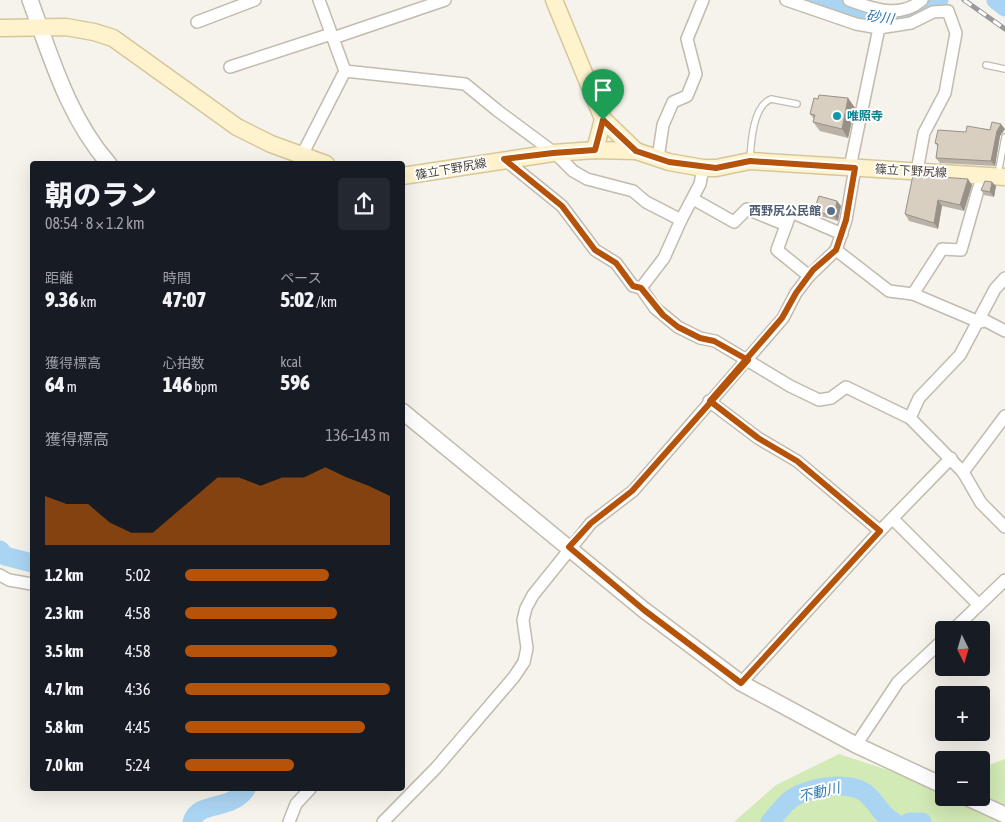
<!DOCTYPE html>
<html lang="ja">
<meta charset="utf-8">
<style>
body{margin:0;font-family:"Asap Condensed","Noto Sans JP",sans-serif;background:#242831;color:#f1f3f6;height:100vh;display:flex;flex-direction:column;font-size:19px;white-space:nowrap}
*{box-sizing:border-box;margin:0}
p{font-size:16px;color:#9ea1a6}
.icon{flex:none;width:28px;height:28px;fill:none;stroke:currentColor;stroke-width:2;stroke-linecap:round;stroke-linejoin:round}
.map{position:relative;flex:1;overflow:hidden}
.panel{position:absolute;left:30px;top:161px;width:375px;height:630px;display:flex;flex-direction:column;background:#171b24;border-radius:5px;box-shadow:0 5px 20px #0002}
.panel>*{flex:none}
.needle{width:32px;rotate:175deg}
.buttons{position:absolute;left:935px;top:621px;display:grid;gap:10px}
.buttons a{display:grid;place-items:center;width:55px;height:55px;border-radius:5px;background:#171b24;box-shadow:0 5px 20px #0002;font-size:25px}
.pin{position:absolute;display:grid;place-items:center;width:42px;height:42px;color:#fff;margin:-51px -21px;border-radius:50% 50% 50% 0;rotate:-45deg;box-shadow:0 0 5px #0007}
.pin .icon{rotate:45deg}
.round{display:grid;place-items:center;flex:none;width:52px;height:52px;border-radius:5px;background:#242831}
.summary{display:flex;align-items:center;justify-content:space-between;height:85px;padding:0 15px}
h1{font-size:28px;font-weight:800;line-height:38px}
.figures{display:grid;grid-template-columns:repeat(3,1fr);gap:8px;height:85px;padding:5px 15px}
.figures div{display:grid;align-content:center}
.figures b{font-size:21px;font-weight:800}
.figures small{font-size:14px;font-weight:400}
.figures p{font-size:14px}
.chart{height:140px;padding:10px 15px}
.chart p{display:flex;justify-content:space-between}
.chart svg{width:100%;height:90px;margin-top:5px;fill:#b45309;opacity:.7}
ul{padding:0 15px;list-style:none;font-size:16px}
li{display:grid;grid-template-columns:80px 60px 1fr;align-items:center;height:38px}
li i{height:12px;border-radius:6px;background:#b45309}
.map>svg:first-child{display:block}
.green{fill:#d2eab5}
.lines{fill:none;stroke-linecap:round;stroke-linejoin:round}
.river{stroke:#a9d4f2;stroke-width:19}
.service-casing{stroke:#c2bbae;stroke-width:8}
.minor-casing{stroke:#c2bbae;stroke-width:14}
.tertiary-casing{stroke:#c2bbae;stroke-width:18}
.secondary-casing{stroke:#d6c79b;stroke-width:19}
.service{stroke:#fff;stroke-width:5.5}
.minor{stroke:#fff;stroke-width:11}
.tertiary{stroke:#fff;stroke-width:15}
.secondary{stroke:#fff3cd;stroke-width:16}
.rail-casing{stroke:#9a9a9a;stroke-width:5}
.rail{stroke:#fff;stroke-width:3;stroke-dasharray:9;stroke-linecap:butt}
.wall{fill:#bab2a6}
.shaded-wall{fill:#979187}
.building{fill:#d8cfc1;stroke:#979187}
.route-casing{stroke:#fff;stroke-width:10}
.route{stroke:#b45309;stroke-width:6}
.culture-dot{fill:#0f9aa8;stroke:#fff;stroke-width:2}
.service-dot{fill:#5c6f8a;stroke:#fff;stroke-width:2}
.labels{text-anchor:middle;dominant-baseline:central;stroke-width:4;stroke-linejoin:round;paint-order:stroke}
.culture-label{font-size:12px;font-weight:bold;fill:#0d838f;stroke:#fff;text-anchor:start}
.street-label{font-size:12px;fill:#4b4439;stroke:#fff}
.service-label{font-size:12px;font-weight:bold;fill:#4e5e75;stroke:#fff;text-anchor:end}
.water-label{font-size:14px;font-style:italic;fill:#2e7ab2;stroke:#fff}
</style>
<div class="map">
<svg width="1005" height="822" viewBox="0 0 1005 822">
<rect width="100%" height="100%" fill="#f6f3ec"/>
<!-- green -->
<path class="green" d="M839,754L900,774L944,771V798H981V768L1005,759V822H734L776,785Z"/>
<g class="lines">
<!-- river -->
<g class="river">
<path d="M817,0C865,16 896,36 939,0"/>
<path d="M996,0L1005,7"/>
<path d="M0,550L5,556L32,563"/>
<path d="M192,822C198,800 230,812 246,789"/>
<path d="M770,822C777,815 785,802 794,797C812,787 846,781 864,792C876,800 880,815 894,822"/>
<path d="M909,822H922"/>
</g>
<defs>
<g id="service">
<path d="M986,65L1005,69"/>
<path d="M750,159C751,142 753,106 771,99L797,104"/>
<path d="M998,174L1005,137"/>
</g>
<g id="minor">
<path d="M786,0L856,24L879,28"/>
<path d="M849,0C873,9 900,19 922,0"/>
<path d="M197,22L255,0"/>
<path d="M333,38L445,0"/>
<path d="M230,67L331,34"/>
<path d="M345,71L465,84L498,111L556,154L573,171L587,179L633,191L646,202L681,220L664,258L641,288L655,308L678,327L700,338L715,341L790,386L819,400L831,398L846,387L910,418L963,472L981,503L1005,527"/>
<path d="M302,155L345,71L319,0"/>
<path d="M658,158L663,125L673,102L687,96L696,74L687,39L703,0"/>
<path d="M504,159L562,206L595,250L616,263L633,286L641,288"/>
<path d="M850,167L879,28L911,23L933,12L948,11L956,33L945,93L924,133L917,171"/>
<path d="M693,199L734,222L747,209L786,225"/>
<path d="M681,220L700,184L703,168"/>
<path d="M836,250L889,291L913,294L979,322L986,321L1005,331"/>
<path d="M809,276L777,250L791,212L842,234"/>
<path d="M913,294L942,249L961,250L978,190L985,174"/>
<path d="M709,401L758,438L797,461L880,531"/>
<path d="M910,418L919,398L960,355L995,289L1005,278"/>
<path d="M963,472L1005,416"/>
<path d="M893,519L978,604"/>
<path d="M0,575L9,580L32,584"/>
<path d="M953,630L1005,580"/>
<path d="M741,683L880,531L951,458"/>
<path d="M856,745L898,682L944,639"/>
<path d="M289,822L296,804L310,789"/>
<path d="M383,822L436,768L514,677L524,662L527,648L523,620L526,608L533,595L591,523L633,491L783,318L796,293L809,276L836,250L846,220L855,168"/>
</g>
<g id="tertiary">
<path d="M30,0C51,57 68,117 109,164"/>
<path d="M402,411L644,610L741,683L856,745L944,786"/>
<path d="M968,798L1005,815"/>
</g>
<g id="secondary">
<path d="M554,0L603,119L636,151"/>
<path d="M0,28L66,27L94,32L113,38L237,127L271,144L326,164"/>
<path d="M595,150L603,119"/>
<path d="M402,176L553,153L595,150L636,151L669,162L703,168H716L750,161L1005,177"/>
</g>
</defs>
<!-- service casing -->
<use href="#service" class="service-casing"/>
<!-- minor casing -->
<use href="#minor" class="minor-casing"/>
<!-- tertiary casing -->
<use href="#tertiary" class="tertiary-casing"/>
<!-- secondary casing -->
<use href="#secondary" class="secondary-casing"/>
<!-- service -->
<use href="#service" class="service"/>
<!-- minor -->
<use href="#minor" class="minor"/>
<!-- tertiary -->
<use href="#tertiary" class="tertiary"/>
<!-- secondary -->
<use href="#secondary" class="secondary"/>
<defs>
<path id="rail" d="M964,0L1005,29"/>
</defs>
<!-- rail casing -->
<use href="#rail" class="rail-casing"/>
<!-- rail -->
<use href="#rail" class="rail"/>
</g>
<!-- wall -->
<g class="wall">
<path d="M848,98L855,108L848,138L820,131L813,122L814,119L810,114L818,99Z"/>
<path d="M1005,129L1000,136L995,166L940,163L936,158L938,147L935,143L966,132Z"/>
<path d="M972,185L964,211L942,206L938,229L909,221L905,214Z"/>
<path d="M996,186L994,197L984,195L981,190Z"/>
<path d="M837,201L841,206L838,221L817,215L814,210Z"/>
</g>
<!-- shaded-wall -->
<g class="shaded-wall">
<path d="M848,98L855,108L848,138L842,129Z"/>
<path d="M1001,124L1005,129L1000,136L995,166L991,161L997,131Z"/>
<path d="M968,179L972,185L964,211L960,205Z"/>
<path d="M992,182L996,186L994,197L990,192Z"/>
<path d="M938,200L942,206L938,229L934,223Z"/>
<path d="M837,201L841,206L838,221L834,217Z"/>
</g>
<!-- building -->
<g class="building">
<path d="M819,95L848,98L842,129L813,122L815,115L810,114L814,98L818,99Z"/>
<path d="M992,122L1001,124L997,131L991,161L936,158L938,144L935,143L938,130L966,132L967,126L990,130Z"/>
<path d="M913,175L968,179L960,205L938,200L934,223L905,214Z"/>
<path d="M985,181L992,182L990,192L981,190Z"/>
<path d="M819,196L837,201L834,217L814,210Z"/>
</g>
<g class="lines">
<defs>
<path id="route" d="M603,120L595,150L553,153L504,159L562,206L595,250L616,263L633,286L641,288L663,315L678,327L700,338L714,341L748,360L632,491L591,523L569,547L644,610L741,683L880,531L797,461L758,438L710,401L782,318L796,293L813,270L836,250L846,220L855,168L750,161L716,168L669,162L636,151L603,120"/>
</defs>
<!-- route casing -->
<use href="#route" class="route-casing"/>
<!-- route -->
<use href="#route" class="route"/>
</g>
<!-- markers -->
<circle class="culture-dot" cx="837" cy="116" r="5"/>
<circle class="service-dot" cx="831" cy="211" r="5"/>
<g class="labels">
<!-- culture labels -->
<g class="culture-label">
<text x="847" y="116">唯照寺</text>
</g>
<!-- street labels -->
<g class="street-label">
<text transform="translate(451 169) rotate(-10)">篠立下野尻線</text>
<text transform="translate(911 171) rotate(3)">篠立下野尻線</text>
</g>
<!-- service labels -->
<g class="service-label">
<text x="821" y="211">西野尻公民館</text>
</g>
<!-- water labels -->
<g class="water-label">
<text transform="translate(880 17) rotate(8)">砂川</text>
<text transform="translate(819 792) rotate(-13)">不動川</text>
</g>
</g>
</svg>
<div class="buttons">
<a><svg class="needle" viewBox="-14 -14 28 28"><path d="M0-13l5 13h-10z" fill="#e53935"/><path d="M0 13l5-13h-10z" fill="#9ea1a6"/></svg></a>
<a>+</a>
<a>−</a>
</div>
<div class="pin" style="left:603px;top:120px;background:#1e9e55"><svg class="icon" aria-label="arrive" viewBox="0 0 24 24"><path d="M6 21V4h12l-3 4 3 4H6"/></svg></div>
<section class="panel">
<div class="summary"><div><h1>朝のラン</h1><p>08:54 · 8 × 1.2 km</p></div><a class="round"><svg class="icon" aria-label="share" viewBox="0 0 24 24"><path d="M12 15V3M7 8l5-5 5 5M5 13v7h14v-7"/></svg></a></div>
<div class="figures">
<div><p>距離</p><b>9.36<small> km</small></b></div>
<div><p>時間</p><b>47:07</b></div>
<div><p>ペース</p><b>5:02<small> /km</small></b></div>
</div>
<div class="figures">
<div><p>獲得標高</p><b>64<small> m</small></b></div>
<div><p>心拍数</p><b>146<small> bpm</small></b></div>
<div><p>kcal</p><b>596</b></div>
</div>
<div class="chart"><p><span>獲得標高</span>136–143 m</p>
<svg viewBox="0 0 160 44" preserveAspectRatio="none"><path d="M0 44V20L10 24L20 24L30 33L40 38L50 38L60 29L70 20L80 11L90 11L100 15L110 11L120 11L130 6L140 11L150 15L160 20V44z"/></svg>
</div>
<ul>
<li><b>1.2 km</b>5:02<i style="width:70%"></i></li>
<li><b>2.3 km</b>4:58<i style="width:74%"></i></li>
<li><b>3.5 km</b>4:58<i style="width:74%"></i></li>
<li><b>4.7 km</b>4:36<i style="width:100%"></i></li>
<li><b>5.8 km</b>4:45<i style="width:88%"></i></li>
<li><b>7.0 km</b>5:24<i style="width:53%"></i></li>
</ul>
</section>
</div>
